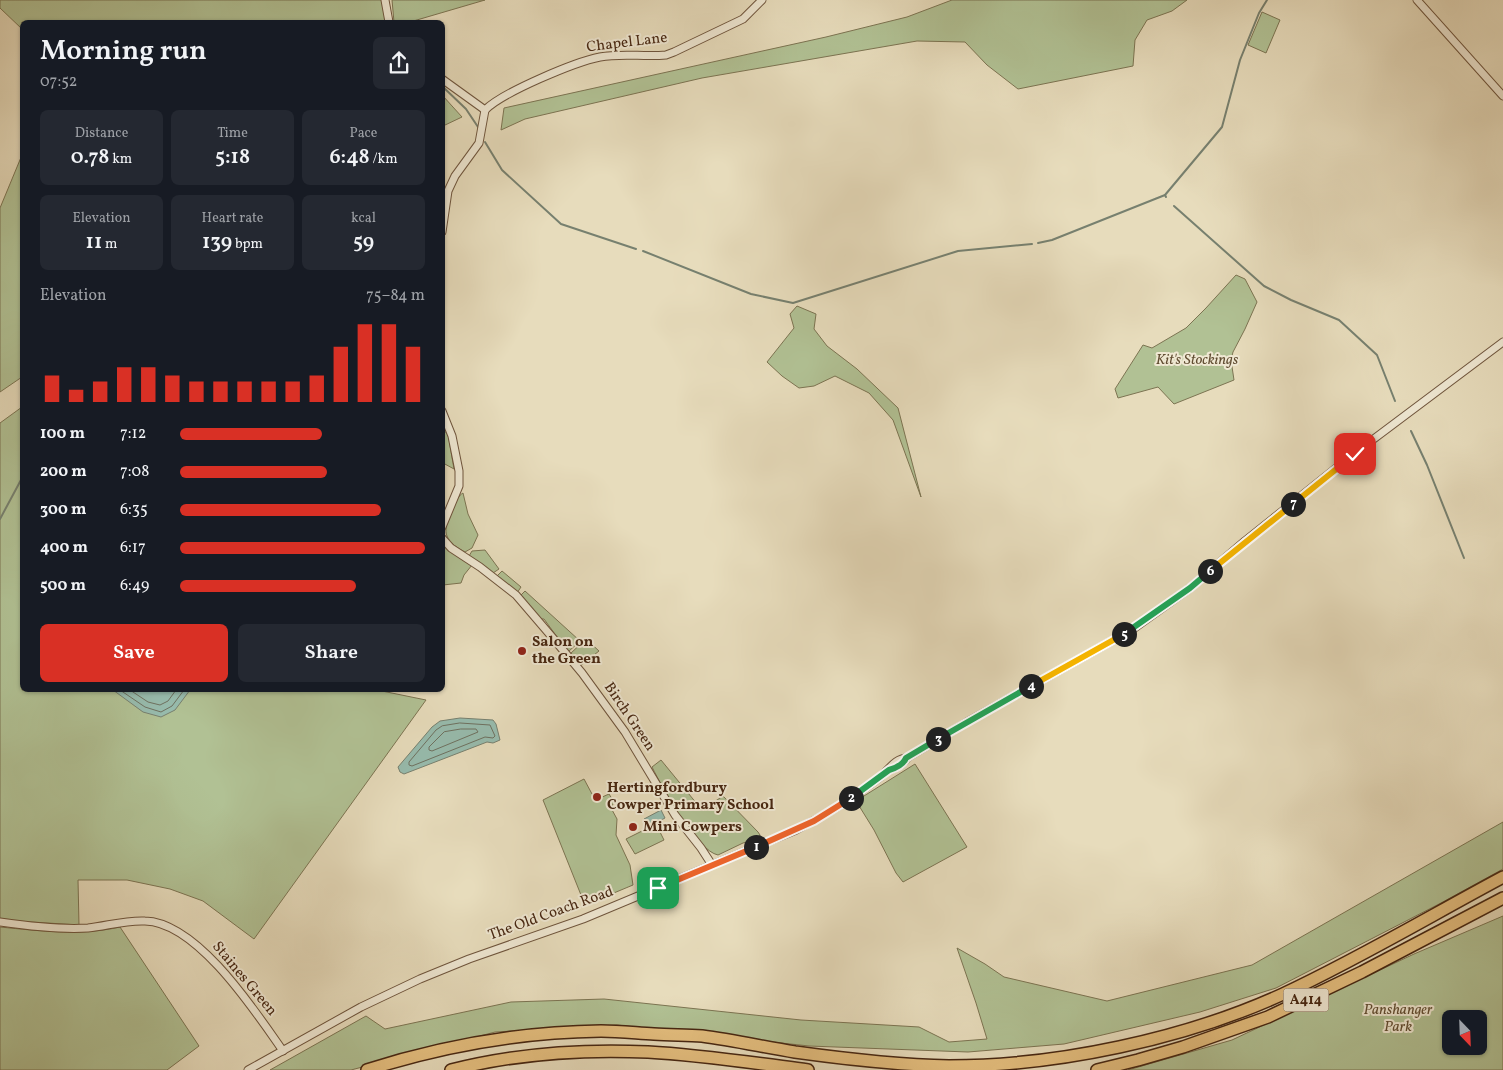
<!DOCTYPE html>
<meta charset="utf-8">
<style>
body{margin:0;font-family:Vollkorn,serif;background:#242831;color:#f1f3f6;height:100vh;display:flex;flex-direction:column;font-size:19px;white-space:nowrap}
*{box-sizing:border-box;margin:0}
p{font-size:16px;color:#9ea1a6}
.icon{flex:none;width:28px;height:28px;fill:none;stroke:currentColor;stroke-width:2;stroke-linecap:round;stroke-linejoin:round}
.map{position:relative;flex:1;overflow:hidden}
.sheet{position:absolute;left:20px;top:20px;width:425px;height:672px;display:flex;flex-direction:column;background:#171b24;border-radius:8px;box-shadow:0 1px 4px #0004}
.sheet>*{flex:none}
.needle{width:32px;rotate:157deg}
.fabs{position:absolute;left:1442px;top:1010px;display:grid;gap:10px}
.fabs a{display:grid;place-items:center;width:45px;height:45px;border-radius:8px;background:#171b24;box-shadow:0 1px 4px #0004;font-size:25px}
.pin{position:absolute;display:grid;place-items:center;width:42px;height:42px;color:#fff;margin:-21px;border-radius:10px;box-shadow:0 2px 8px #0006}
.km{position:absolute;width:25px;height:25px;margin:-12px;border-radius:50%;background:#222;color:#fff;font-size:14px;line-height:25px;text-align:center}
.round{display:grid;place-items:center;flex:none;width:52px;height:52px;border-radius:8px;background:#242831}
.headline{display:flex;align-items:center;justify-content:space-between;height:85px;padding:0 20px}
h1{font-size:28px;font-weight:600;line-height:38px}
.figures{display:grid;grid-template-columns:repeat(3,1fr);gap:8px;height:85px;padding:5px 20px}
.figures div{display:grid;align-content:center;border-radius:8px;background:#242831;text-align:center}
.figures b{font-size:21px;font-weight:600}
.figures small{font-size:14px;font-weight:400}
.figures p{font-size:14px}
.chart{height:140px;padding:10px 20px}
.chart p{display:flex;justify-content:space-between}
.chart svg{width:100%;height:90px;margin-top:5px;stroke:#d93025;stroke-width:6}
.action{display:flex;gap:10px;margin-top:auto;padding:10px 20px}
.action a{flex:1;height:58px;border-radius:8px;background:#d93025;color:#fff;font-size:20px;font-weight:600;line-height:58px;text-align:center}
.action a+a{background:#242831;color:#f1f3f6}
ul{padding:0 20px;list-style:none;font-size:16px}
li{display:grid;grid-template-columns:80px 60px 1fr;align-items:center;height:38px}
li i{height:12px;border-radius:6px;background:#d93025}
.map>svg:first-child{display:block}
.green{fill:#b1c194;stroke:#7c7452;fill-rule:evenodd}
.water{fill:#97bcae;stroke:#77806f}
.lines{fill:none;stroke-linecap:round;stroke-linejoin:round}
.shore{stroke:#6e7160;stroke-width:1}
.stream{stroke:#77806f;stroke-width:2}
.minor-casing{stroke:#6e543c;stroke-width:9}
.trunk-casing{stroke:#462611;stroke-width:14}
.minor{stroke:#efe8d3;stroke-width:7}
.trunk{stroke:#e4be7e;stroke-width:11}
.split-1-casing{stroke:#fff;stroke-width:10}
.split-2-casing{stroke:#fff;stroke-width:10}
.split-3-casing{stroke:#fff;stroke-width:10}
.split-4-casing{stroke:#fff;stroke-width:10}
.split-5-casing{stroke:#fff;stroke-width:10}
.split-6-casing{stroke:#fff;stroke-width:10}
.split-7-casing{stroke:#fff;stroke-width:10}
.split-8-casing{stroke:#fff;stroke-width:10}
.split-1{stroke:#f0652b;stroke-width:6}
.split-2{stroke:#f0652b;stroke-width:6}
.split-3{stroke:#22a559;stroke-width:6}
.split-4{stroke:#22a559;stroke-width:6}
.split-5{stroke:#f5b400;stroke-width:6}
.split-6{stroke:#22a559;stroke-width:6}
.split-7{stroke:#f5b400;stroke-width:6}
.split-8{stroke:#f5b400;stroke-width:6}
.poi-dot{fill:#8f2418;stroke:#efe8d3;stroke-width:2}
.labels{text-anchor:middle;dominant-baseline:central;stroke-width:4;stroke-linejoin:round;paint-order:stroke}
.shield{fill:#efe8d3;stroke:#79604b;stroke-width:1}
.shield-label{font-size:14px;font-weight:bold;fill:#462611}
.street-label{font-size:15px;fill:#462611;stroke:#efe8d3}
.park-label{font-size:15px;font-style:italic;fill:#614d32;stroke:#efe8d3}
.poi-label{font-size:15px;font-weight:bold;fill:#462611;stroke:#efe8d3;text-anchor:start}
</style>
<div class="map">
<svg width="1503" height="1070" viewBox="0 0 1503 1070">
<rect width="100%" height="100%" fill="#e7dcbc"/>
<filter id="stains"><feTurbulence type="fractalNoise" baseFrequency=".004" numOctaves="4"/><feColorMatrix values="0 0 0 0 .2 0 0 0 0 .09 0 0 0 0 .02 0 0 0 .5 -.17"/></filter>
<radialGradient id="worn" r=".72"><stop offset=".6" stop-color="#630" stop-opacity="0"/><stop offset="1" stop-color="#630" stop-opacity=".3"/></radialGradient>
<!-- green -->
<g class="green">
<path d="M0,0H383L386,22H22V29L0,8Z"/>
<path d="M392,0H485L410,22H394Z"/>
<path d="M952,0H1187L1172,11L1147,20L1135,40L1133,66L1018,89L987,65L965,42L917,41L702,78L525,119L501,130L504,108L826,37L907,17Z"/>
<path d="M1262,12L1280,20L1266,53L1248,45Z"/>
<path d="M443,96L462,117L443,126Z"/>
<path d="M22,155V377L0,392V208Z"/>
<path d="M1236,275L1245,279L1257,302L1245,329L1233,352L1231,360L1234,380L1174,404L1158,387L1118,398L1115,389L1143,345L1152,348L1186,328L1206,308Z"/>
<path d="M797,306L816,314L814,329L827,346L857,369L898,408L921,497L893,420L869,393L835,376L814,386L799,388L782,376L767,362L794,328L790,314Z"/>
<path d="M22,407V690H377L426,700L254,939L203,901L170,889L127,880H78L79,925L0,920V423Z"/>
<path d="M443,430L448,434L454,469L443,463Z"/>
<path d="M463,493L468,514L478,535L472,548L465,552C458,548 450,544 447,536C442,527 455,497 463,493Z"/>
<path d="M442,545L472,565L464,575L461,583L443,585Z"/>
<path d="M485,550L499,569L493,573L469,556L472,551Z"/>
<path d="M502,571L521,587L517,593L497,576Z"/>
<path d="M525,591L580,641L568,652L544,619H540L520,596Z"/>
<path d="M586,639L599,651L580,666L570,654Z"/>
<path d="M661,760L702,810L723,796L758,832L760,835L758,839L743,843L718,855C697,851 662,787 652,767Z"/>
<path d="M915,764L967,847L903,882L896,873L874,830L856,801Z"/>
<path d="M584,779L592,794H596L600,798L609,794L614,802L611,808L617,819L616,835L630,865L633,885L585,905L543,800Z"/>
<path d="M1503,822V869L1441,903L1276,988L1200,1012L1064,1044L968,1052L809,1046L617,1025L495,1032L351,1070H270L366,1016L385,1029L511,1002L604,999L801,1020L919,1027L949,1042L987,1039L976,1003L957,948L985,964L1004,977L1107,1001L1252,965Z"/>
<path d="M656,824L664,840L635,854L626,839Z"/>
<path d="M1503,916V1070H1128L1232,1040L1414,954ZM1451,1019H1479V1046H1451Z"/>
<path d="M0,927C41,931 80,936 120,927L199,1046L167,1070H0Z"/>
</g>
<!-- water -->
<g class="water">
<path d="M113,690H190L175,710L161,717L143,712Z"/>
<path d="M460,718L493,720L496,724L500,740L493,743L487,742L404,774L400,772L398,767L432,727L440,721Z"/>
<path d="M661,810L665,818L648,827L644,819Z"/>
</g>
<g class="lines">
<!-- shore -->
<g class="shore">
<path d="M120,690L145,707L161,712L172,706L184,690"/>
<path d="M130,690L148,702L160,705L168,701L176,690"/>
<path d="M460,723L490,725L495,736L493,738L485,737L412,766L409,765V762L436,730L442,726Z"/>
<path d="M461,729H476L478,732L432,751L429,750V747L444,732Z"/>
</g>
<!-- stream -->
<g class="stream">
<path d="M442,86L466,109L480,130"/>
<path d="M485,142L502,170L561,224L636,249"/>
<path d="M1165,195L1222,127L1240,60L1259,13L1267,0"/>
<path d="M1174,206L1264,286L1291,300L1339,320L1377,355L1395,401"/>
<path d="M1038,243L1052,240L1165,195L1166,197"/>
<path d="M643,251L751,294L793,303L958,251L1032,244"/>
<path d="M1411,431L1427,465L1464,558"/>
<path d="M0,519L22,478"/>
</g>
<defs>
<g id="minor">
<path d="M385,0L389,22"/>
<path d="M1417,0L1503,96"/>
<path d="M442,79L485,110"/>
<path d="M485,110C503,92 575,62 600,57C621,53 644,57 666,55L674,52L743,19L762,0"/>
<path d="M442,232L448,191L455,176L479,143L485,110"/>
<path d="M442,411L452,436L459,471V486L442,527"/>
<path d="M442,538L451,548L480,567L516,595L552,637L582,673L625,732L675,815L701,848L712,865"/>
<path d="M889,770C896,768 903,765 907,758"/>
<path d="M0,922C28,926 59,930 88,928C107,926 125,920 145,921C197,922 255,1011 283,1051"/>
<path d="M248,1070L361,1007L420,979L469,959L583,919L796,830C826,815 853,798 879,778C888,771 895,758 907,758L967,722L1133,629L1190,588L1245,541L1355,453L1503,342"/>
</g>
<g id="trunk">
<path d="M367,1070C442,1046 523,1032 601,1031C619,1031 636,1033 654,1034C670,1035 686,1035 702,1036C733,1040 764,1047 795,1052C846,1059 897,1065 949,1066C1057,1066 1185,1039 1283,994C1358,959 1430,916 1503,877"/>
<path d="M451,1070C514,1054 583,1049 648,1052C702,1055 755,1063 808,1070"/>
<path d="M1097,1070L1138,1060L1183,1047L1268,1017L1362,972L1503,898"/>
</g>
</defs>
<!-- minor casing -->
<use href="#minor" class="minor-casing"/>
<!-- trunk casing -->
<use href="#trunk" class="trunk-casing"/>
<!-- minor -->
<use href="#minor" class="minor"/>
<!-- trunk -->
<use href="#trunk" class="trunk"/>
</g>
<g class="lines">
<defs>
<path id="split-1" d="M658,888L756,847"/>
<path id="split-2" d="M756,847L814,821L851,798"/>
<path id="split-3" d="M851,798L889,770C896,768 903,765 906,758L938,739"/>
<path id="split-4" d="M938,739L1031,686"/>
<path id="split-5" d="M1031,686L1124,634"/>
<path id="split-6" d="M1124,634L1190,588L1210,571"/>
<path id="split-7" d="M1210,571L1293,504"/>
<path id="split-8" d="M1293,504L1355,454"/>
</defs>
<!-- split-1 casing -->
<use href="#split-1" class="split-1-casing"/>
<!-- split-2 casing -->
<use href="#split-2" class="split-2-casing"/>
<!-- split-3 casing -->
<use href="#split-3" class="split-3-casing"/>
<!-- split-4 casing -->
<use href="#split-4" class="split-4-casing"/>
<!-- split-5 casing -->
<use href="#split-5" class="split-5-casing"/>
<!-- split-6 casing -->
<use href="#split-6" class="split-6-casing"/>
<!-- split-7 casing -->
<use href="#split-7" class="split-7-casing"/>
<!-- split-8 casing -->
<use href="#split-8" class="split-8-casing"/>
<!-- split-1 -->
<use href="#split-1" class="split-1"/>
<!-- split-2 -->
<use href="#split-2" class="split-2"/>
<!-- split-3 -->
<use href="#split-3" class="split-3"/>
<!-- split-4 -->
<use href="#split-4" class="split-4"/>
<!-- split-5 -->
<use href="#split-5" class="split-5"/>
<!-- split-6 -->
<use href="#split-6" class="split-6"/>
<!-- split-7 -->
<use href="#split-7" class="split-7"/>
<!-- split-8 -->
<use href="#split-8" class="split-8"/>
</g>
<!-- markers -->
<g class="poi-dot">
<circle cx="522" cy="651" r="5"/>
<circle cx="597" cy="797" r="5"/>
<circle cx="633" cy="827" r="5"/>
</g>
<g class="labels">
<!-- shield labels -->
<rect class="shield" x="1283.5" y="988.5" width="45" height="23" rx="4"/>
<g class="shield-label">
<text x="1306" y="1000">A414</text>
</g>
<!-- street labels -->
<g class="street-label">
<text transform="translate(627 43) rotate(-7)">Chapel Lane</text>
<text transform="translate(629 717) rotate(56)">Birch Green</text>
<text transform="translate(551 914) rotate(-20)">The Old Coach Road</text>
<text transform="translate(244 979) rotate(50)">Staines Green</text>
</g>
<!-- park labels -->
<g class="park-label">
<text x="1197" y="360">Kit's Stockings</text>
<text x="1398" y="1010">Panshanger<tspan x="1398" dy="17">Park</tspan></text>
</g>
<!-- poi labels -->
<g class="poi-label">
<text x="532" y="642">Salon on<tspan x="532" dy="17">the Green</tspan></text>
<text x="607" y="788">Hertingfordbury<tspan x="607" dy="17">Cowper Primary School</tspan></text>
<text x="643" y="827">Mini Cowpers</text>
</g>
</g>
<rect width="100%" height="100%" filter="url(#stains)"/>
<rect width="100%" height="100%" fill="url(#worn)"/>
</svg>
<div class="fabs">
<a><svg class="needle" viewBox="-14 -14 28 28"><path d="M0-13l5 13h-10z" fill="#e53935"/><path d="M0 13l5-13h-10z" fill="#9ea1a6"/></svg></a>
</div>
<div class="pin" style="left:658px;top:888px;background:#1e9e55"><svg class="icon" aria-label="arrive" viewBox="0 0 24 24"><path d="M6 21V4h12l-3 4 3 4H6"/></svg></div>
<div class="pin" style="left:1355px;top:454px;background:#d93025"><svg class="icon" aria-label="check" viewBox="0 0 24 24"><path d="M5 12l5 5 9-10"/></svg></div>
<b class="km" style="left:756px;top:847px">1</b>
<b class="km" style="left:851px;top:798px">2</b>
<b class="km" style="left:938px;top:739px">3</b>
<b class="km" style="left:1031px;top:686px">4</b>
<b class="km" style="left:1124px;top:634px">5</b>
<b class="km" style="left:1210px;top:571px">6</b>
<b class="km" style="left:1293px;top:504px">7</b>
<section class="sheet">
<div class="headline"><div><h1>Morning run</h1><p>07:52</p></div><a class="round"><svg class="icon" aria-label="share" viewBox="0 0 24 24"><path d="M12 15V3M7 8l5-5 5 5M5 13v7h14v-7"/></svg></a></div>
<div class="figures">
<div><p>Distance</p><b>0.78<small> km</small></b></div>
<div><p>Time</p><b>5:18</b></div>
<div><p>Pace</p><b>6:48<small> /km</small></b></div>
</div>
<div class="figures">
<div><p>Elevation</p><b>11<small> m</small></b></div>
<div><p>Heart rate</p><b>139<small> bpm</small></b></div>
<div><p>kcal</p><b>59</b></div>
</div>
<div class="chart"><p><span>Elevation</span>75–84 m</p>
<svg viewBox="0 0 160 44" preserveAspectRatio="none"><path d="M5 44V31M15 44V38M25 44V34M35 44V27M45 44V27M55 44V31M65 44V34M75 44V34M85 44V34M95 44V34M105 44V34M115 44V31M125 44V17M135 44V6M145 44V6M155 44V17"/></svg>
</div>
<ul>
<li><b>100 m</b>7:12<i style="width:58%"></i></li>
<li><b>200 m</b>7:08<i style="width:60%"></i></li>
<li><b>300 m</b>6:35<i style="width:82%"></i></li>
<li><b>400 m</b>6:17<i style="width:100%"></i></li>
<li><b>500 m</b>6:49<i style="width:72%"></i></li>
</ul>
<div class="action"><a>Save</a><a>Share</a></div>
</section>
</div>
